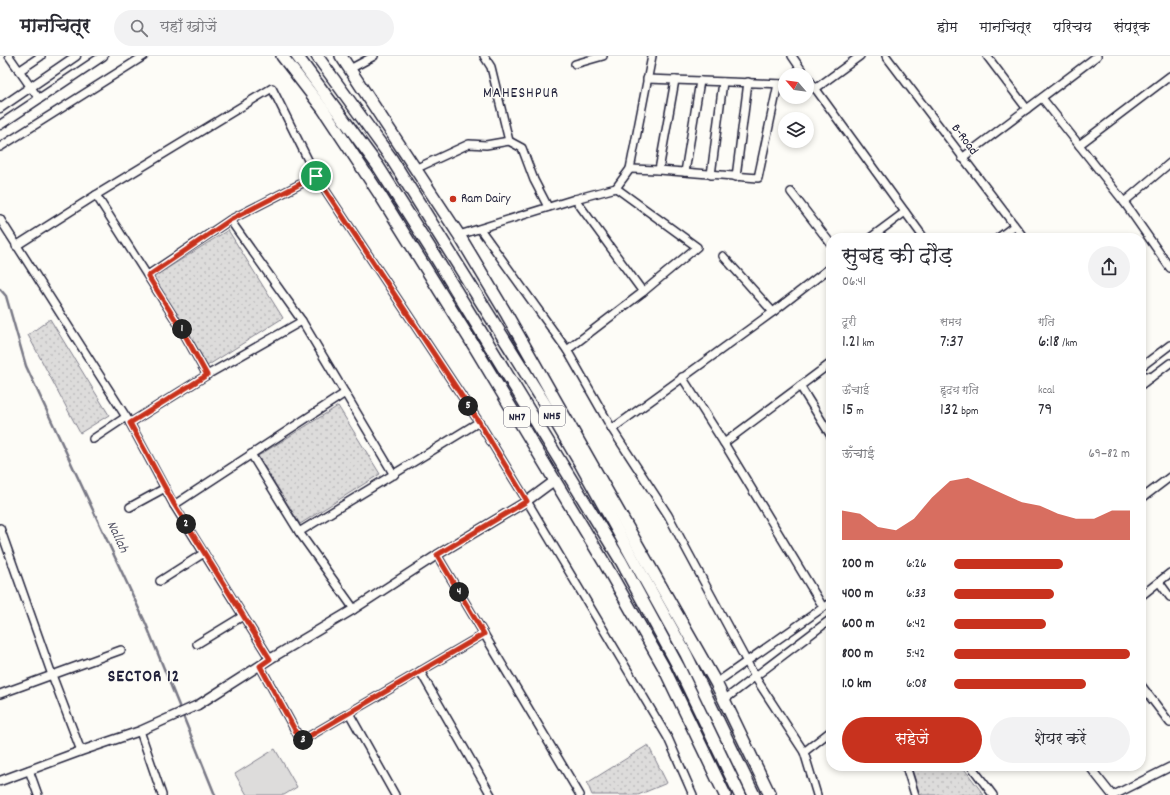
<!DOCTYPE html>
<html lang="hi">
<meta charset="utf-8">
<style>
body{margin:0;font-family:Dekko,"Playpen Sans Deva",sans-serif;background:#f2f2f3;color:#2b2b33;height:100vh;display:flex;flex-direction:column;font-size:15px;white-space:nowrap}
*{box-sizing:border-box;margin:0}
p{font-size:13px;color:#7c7c81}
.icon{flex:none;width:22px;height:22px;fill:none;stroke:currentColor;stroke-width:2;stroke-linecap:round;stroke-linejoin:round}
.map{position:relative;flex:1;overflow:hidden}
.panel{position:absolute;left:826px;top:177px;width:320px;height:538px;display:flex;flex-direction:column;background:#fff;border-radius:16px;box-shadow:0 2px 6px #0003}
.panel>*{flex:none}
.needle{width:26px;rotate:298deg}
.tools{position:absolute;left:778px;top:12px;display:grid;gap:8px}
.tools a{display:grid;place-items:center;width:36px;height:36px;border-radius:50%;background:#fff;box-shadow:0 2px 6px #0003;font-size:20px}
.pin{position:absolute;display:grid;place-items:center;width:34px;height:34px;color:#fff;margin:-17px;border:2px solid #fff;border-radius:50%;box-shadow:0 1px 4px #0007}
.km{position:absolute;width:20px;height:20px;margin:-10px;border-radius:50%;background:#222;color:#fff;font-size:11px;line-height:20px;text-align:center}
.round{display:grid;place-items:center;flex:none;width:42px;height:42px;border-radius:21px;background:#f2f2f3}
.headline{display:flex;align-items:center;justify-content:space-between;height:68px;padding:0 16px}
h1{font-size:22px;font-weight:600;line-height:30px}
.figures{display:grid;grid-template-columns:repeat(3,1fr);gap:6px;height:68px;padding:4px 16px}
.figures div{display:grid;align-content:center}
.figures b{font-size:17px;font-weight:600}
.figures small{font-size:11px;font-weight:400}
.figures p{font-size:11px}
.chart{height:112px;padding:8px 16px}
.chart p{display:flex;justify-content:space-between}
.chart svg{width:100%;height:72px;margin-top:4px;fill:#c8321e;opacity:.7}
.button{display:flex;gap:8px;margin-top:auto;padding:8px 16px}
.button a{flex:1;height:46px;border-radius:24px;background:#c8321e;color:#fff;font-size:16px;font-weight:600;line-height:46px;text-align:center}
.button a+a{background:#f2f2f3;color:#2b2b33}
ul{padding:0 16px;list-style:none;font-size:13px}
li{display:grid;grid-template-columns:64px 48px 1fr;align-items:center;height:30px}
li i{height:10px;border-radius:5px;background:#c8321e}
header{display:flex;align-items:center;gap:24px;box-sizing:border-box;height:56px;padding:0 20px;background:#fff;border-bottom:1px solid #e1e1e2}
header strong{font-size:19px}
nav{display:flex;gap:22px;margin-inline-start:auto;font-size:14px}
.search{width:280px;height:36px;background:#f2f2f3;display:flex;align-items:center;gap:10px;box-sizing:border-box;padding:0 14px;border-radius:22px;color:#7c7c81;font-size:15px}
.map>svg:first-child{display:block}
.green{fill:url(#green-dots);stroke:#807f8b}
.pitch{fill:#dddcdb;stroke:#807f8b}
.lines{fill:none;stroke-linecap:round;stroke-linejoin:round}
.stream{stroke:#787885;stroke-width:2.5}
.minor-casing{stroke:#22223b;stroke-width:10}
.tertiary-casing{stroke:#22223b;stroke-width:11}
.trunk-casing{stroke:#22223b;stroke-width:14}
.minor{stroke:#fdfcf7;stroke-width:7}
.tertiary{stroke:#fdfcf7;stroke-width:8}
.trunk{stroke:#fdfcf7;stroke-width:11}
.route-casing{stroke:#fff;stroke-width:8}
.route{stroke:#c8321e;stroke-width:5}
.poi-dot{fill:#c8321e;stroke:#fdfcf7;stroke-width:1.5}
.labels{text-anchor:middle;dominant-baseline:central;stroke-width:3;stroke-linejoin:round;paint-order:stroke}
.shield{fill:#fdfcf7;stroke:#646373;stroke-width:1}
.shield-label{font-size:12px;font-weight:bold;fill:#22223b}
.street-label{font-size:13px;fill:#22223b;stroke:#fdfcf7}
.poi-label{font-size:13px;fill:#22223b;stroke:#fdfcf7;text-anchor:start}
.water-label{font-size:14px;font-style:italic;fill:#545466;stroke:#fdfcf7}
.quarter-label{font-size:15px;letter-spacing:1px;fill:#22223b;stroke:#fdfcf7}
.district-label{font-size:17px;font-weight:bold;letter-spacing:1px;fill:#22223b;stroke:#fdfcf7}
</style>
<header>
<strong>मानचित्र</strong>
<div class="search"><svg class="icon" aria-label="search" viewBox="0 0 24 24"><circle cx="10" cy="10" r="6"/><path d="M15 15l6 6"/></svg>यहाँ खोजें</div>
<nav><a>होम</a><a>मानचित्र</a><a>परिचय</a><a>संपर्क</a></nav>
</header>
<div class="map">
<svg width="1170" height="739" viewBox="0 0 1170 739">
<defs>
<pattern id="green-dots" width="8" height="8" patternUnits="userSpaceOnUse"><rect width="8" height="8" fill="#dddcdb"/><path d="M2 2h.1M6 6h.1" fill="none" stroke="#bdbcbd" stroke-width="1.8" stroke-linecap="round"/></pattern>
</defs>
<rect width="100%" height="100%" fill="#fdfcf7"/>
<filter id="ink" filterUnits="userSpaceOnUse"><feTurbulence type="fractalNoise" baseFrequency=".025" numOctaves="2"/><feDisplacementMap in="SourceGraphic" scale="8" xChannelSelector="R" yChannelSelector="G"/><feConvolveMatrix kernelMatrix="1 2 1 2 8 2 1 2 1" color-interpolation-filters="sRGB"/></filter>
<g filter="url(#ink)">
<!-- green -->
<g class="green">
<path d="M228,174L283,262L207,310L152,222Z"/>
<path d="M50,263L109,359L80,377L28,279Z"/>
<path d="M338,350L380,418L300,468L258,400Z"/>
<path d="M648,689L667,727L638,739H592L587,727Z"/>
<path d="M911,710H962L984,739H920Z"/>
</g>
<!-- pitch -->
<path class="pitch" d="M275,693L297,731L284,739H247L235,718Z"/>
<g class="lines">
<!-- stream -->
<path class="stream" d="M0,233L6,240L26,310L146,568L215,739"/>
<defs>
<g id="minor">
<path d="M9,0L39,43"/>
<path d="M484,0L491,11L509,85"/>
<path d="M792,0L805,19"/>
<path d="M886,0L1024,182"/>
<path d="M987,0L1027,53"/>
<path d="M575,8L603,0"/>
<path d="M350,13L374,0"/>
<path d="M19,15L41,0"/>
<path d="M807,21L924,182"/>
<path d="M647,23L785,28"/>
<path d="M815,33L860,0"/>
<path d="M1042,42L1124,146L1170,212"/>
<path d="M1079,89L1170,20"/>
<path d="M0,91L144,0"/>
<path d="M962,102L1097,0"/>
<path d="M415,113L469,88L486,89L509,85L522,92L534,124L548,151"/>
<path d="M630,113L659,114L758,122L778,28"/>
<path d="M659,114L675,24"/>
<path d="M685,116L700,25"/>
<path d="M711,119L723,26"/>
<path d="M736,121L748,26"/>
<path d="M791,136L831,188"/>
<path d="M96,139L182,274L207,319"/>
<path d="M575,143L643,236"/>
<path d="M1124,146L1170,107"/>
<path d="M0,163L130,367L174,449L270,603"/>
<path d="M230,164L302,265L394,419"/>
<path d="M480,173L567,294L612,373L668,459L755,621L804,696L817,739"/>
<path d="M459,179L575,143L616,132L630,113L652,0"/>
<path d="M870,182L905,156"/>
<path d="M998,182L1014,170"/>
<path d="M16,190L96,139L272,32L316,120L479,366L527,445L668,682L693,739"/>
<path d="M723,200L773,256"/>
<path d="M148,219L230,164L316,120"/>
<path d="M567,294L643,236L697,191L616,132"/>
<path d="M1141,311L1170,289"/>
<path d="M1141,319L1151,321"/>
<path d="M682,321L724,387L823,551"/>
<path d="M1141,329L1170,307"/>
<path d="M800,330L831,380"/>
<path d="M130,367L207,319L302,265"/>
<path d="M612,373L773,256L831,211"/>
<path d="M93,383L126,361"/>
<path d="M724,387L831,307"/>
<path d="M251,398L299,476L354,553"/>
<path d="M1141,443L1170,421"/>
<path d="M174,449L345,337"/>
<path d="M130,451L165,432"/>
<path d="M0,472L52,619L81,695"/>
<path d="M299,476L479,366"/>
<path d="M437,499L580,739"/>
<path d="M160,525L204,497"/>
<path d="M1159,526L1170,541"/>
<path d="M1141,540L1170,517"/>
<path d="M197,588L243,560"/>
<path d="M260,610L301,685L484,578"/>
<path d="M420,615L491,739"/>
<path d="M716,627L831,546"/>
<path d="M1141,629L1170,667"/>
<path d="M0,638L121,594"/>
<path d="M724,644L831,563"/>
<path d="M349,657L395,739"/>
<path d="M140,675L162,739"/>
<path d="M804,696L831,675"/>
<path d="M906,710L915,739"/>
<path d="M971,710L993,739"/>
<path d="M1089,710L1112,739"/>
<path d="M29,714L38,739"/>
<path d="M1114,739L1170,711"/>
</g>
<g id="tertiary">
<path d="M0,52L76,0"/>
<path d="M0,69L103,0"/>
<path d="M0,725L81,695L140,675L198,649L270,603L354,553L437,499L527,445L554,425"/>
</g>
<g id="trunk">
<path d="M282,0L323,53L380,139L474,290L605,508L663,610L725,739"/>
<path d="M297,0L378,110L430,192L621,505L678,610L740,739"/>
<path d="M317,0L391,102L548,353L581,409L686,598L754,739"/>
<path d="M341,0L459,179L507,259L716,627L770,739"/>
</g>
</defs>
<!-- minor casing -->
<use href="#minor" class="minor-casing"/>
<!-- tertiary casing -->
<use href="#tertiary" class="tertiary-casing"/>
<!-- trunk casing -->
<use href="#trunk" class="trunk-casing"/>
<!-- minor -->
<use href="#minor" class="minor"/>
<!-- tertiary -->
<use href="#tertiary" class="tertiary"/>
<!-- trunk -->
<use href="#trunk" class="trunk"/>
</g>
</g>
<g class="lines" filter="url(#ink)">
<defs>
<path id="route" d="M316,120L479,366L527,445L437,499L484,578L301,685L260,610L270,603L174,448L130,367L207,319L182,274L148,220L230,164Z"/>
</defs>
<!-- route casing -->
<use href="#route" class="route-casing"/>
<!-- route -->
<use href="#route" class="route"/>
</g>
<!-- markers -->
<circle class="poi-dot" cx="453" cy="143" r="4"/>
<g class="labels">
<!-- shield labels -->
<g class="shield">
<rect x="539" y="350" width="26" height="20" rx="3"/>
<rect x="504" y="351" width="26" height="20" rx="3"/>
</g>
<g class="shield-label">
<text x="552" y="360">NH5</text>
<text x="517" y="361">NH7</text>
</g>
<!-- street labels -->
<g class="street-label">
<text transform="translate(964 84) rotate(53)">B-Road</text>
</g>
<!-- poi labels -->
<g class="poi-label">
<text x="461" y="143">Ram Dairy</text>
</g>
<!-- water labels -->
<g class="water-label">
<text transform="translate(117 481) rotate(65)">Nallah</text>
</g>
<!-- quarter labels -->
<g class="quarter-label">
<text x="521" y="38">MAHESHPUR</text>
</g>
<!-- district labels -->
<g class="district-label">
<text x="144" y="622">SECTOR 12</text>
</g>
</g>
</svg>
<div class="tools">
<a><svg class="needle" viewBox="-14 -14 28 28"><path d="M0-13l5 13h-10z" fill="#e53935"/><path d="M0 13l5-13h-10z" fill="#7c7c81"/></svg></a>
<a><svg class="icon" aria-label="layers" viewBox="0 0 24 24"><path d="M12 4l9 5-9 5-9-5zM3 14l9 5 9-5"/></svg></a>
</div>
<div class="pin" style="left:316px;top:120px;background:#1e9e55"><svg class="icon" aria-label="arrive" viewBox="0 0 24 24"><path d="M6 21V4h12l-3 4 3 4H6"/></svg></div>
<b class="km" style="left:182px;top:273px">1</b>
<b class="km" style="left:186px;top:468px">2</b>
<b class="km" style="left:303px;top:684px">3</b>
<b class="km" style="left:459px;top:536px">4</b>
<b class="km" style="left:468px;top:350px">5</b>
<section class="panel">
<div class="headline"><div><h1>सुबह की दौड़</h1><p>06:41</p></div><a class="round"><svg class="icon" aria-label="share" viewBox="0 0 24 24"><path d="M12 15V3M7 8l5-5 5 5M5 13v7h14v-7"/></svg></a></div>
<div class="figures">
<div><p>दूरी</p><b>1.21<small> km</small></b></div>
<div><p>समय</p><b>7:37</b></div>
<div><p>गति</p><b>6:18<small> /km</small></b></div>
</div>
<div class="figures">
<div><p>ऊँचाई</p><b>15<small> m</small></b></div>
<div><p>हृदय गति</p><b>132<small> bpm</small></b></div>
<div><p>kcal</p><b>79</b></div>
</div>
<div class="chart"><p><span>ऊँचाई</span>69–82 m</p>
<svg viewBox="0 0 160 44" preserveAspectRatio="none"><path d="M0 44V26L10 28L20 36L30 38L40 31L50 18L60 8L70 6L80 11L90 16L100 21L110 23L120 28L130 31L140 31L150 26L160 26V44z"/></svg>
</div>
<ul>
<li><b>200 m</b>6:26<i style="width:62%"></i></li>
<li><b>400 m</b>6:33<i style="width:57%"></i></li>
<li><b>600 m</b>6:42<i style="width:52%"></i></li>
<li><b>800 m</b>5:42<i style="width:100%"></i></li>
<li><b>1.0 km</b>6:08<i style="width:75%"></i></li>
</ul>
<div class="button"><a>सहेजें</a><a>शेयर करें</a></div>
</section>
</div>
